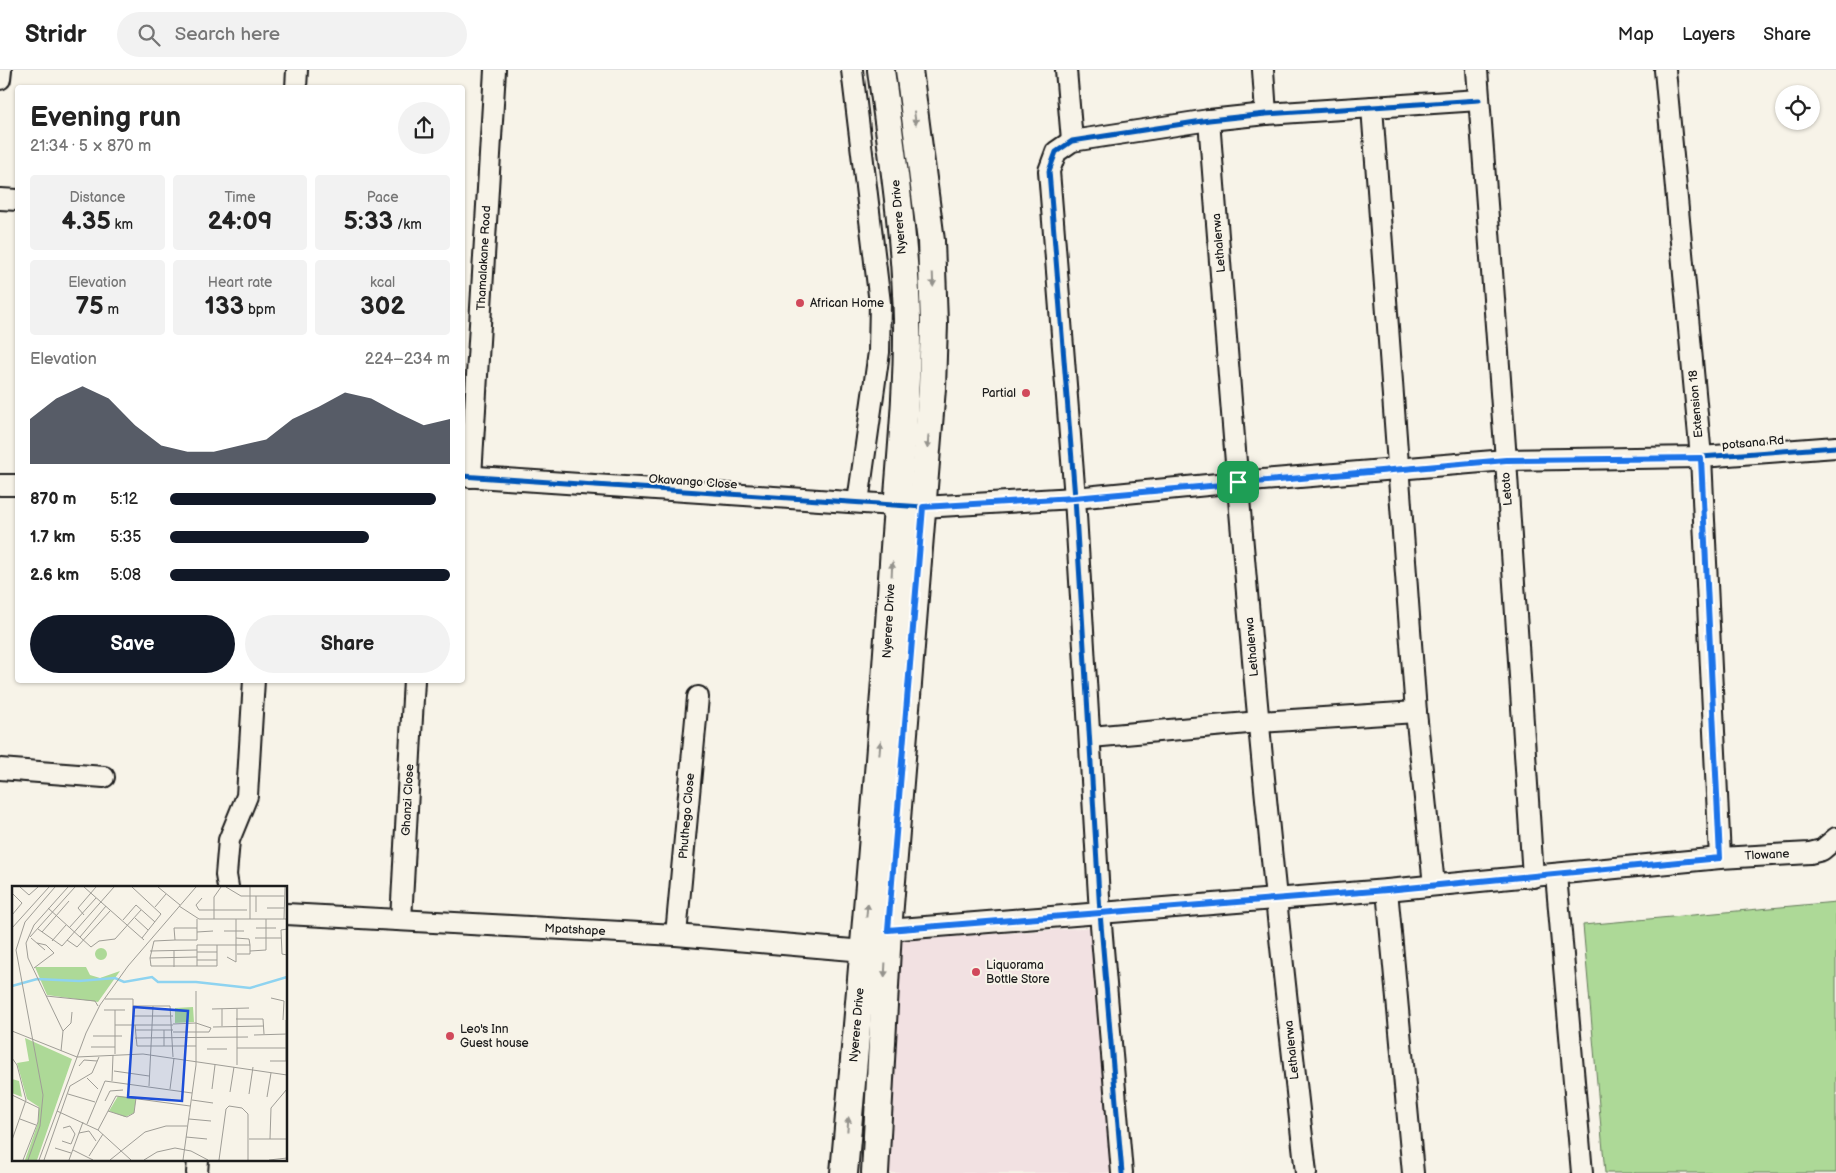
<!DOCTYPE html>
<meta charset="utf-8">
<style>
body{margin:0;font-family:"Balsamiq Sans",sans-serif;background:#f2f2f2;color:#222;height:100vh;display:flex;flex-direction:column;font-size:19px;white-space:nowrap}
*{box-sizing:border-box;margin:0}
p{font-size:16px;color:#767676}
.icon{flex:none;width:28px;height:28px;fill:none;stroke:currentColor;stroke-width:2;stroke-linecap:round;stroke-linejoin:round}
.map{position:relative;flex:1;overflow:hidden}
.drawer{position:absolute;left:15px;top:15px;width:450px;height:598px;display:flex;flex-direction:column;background:#fff;border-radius:5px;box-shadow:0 1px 4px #0004}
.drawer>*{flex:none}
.fabs{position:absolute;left:1775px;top:15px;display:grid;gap:10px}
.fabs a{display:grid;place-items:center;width:45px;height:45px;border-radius:50%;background:#fff;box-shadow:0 1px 4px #0004;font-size:25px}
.pin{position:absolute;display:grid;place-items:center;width:42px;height:42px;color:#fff;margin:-21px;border-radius:10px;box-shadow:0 2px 8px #0006}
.round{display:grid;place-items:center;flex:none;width:52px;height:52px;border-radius:26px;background:#f2f2f2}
.overview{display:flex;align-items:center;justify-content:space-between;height:85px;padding:0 15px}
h1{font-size:28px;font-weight:800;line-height:38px}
.metrics{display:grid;grid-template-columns:repeat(3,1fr);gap:8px;height:85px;padding:5px 15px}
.metrics div{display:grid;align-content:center;border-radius:5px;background:#f2f2f2;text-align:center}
.metrics b{font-size:25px;font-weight:800}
.metrics small{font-size:14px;font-weight:400}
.metrics p{font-size:14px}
.chart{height:140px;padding:10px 15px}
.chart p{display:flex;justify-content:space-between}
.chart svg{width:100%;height:90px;margin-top:5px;fill:#111827;opacity:.7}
.primary-button{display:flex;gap:10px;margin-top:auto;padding:10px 15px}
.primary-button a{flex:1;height:58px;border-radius:30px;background:#111827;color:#fff;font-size:20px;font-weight:800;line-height:58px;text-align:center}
.primary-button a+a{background:#f2f2f2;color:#222}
ul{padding:0 15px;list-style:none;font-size:16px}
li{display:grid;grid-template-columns:80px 60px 1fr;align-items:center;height:38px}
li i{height:12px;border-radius:6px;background:#111827}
header{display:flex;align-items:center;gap:30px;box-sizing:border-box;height:70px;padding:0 25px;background:#fff;border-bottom:1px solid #e0e0e0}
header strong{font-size:24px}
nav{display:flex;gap:28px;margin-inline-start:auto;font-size:18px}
.search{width:350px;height:45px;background:#f2f2f2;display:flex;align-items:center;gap:12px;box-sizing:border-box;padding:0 18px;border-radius:28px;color:#767676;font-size:19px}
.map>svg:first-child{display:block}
.built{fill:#f2e1e2}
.green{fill:#add997;stroke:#647a5a}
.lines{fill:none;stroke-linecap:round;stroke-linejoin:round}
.minor-casing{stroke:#1c1c1c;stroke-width:24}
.major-casing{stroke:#1c1c1c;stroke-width:30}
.minor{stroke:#f7f3e8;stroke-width:20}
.major{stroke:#f7f3e8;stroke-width:26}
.cycleway-casing{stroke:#f7f3e8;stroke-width:8}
.cycleway{stroke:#0057b8;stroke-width:5}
.oneway{fill:#94928c}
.route-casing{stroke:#fff;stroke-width:10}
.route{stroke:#1a73e8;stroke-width:6}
.poi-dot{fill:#d1495b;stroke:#f7f3e8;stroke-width:2}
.labels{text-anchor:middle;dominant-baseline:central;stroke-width:4;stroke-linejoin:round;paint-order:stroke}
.street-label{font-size:12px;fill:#1c1c1c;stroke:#f7f3e8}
.poi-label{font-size:12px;fill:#1c1c1c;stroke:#f7f3e8;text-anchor:start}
.inset-river{fill:none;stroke:#8ed3f0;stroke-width:2.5}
.inset-road{fill:none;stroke:#9f9d96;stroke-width:1}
.view{fill:#1d4ed8;fill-opacity:0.15;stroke:#1d4ed8;stroke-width:2.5}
.inset-edge{fill:none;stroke:#1c1c1c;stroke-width:2.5}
</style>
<header>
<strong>Stridr</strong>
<div class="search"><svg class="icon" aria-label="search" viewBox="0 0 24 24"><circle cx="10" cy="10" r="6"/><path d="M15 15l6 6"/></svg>Search here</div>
<nav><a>Map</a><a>Layers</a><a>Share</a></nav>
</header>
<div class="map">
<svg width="1836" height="1103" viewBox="0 0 1836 1103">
<rect width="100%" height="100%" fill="#f7f3e8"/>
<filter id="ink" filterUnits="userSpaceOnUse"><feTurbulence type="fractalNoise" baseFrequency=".02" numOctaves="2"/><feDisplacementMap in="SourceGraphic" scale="10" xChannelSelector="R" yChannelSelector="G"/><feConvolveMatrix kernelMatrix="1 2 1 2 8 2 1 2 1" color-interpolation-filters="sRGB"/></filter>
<g filter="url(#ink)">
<!-- built -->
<path class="built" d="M1096,857L1112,1103H875L891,871Z"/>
<!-- green -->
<path class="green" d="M1836,832V1103H1605L1583,855Z"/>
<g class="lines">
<defs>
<g id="minor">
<path d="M852,0L880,233L879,282L858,432"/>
<path d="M1066,0L1072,71"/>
<path d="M1263,0L1266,44"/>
<path d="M1477,0L1506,390L1533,807"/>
<path d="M1665,0L1701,387L1720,788"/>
<path d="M0,9L1,0"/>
<path d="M296,18L297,0"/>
<path d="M1372,37L1416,642L1434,815"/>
<path d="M1209,50C1229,309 1249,569 1276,828C1285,920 1296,1011 1306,1103"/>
<path d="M0,129L18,130"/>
<path d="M462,406L923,437L1075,428L1238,412L1506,390L1701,387L1836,377"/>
<path d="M471,407L495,0"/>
<path d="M0,415H18"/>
<path d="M1091,667L1259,652L1416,642"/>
<path d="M0,699L104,707"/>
<path d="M1556,805L1582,1103"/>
<path d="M228,817L226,805L229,770L247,726L254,610"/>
<path d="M1387,820L1413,1103"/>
<path d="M286,844L676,865L864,881"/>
<path d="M401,850L414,610"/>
<path d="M888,860L1387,820L1720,788L1810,783L1822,780L1836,768"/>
<path d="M676,865L698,627"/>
<path d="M197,1103L198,1089"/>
<path d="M1122,1103L1100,843L1075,428L1049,101L1056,82L1072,71L1209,50L1266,44L1479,30"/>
</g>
<g id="major">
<path d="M844,1103C862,900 880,697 893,493C898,412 908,330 907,249C905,166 892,82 881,0"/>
<path d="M875,1103L888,860L932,318L934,253L931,171L909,0"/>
</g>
</defs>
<!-- minor casing -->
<use href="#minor" class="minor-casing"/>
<!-- major casing -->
<use href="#major" class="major-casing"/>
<!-- minor -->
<use href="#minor" class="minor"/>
<!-- major -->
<use href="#major" class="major"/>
<defs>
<g id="cycleway">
<path d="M462,406L923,437L1075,428L1238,412L1506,390L1701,387L1836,377"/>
<path d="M1122,1103L1100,843L1075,428L1049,101L1056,82L1072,71L1209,50L1266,44L1479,30"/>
</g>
</defs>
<!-- cycleway casing -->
<use href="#cycleway" class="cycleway-casing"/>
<!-- cycleway -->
<use href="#cycleway" class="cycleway"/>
</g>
<!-- one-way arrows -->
<defs><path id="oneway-solid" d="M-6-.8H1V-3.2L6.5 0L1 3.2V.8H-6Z" transform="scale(1.25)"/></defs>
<g class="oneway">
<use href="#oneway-solid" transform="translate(915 48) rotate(82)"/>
<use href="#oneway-solid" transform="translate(933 210) rotate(88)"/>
<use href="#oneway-solid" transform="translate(928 372) rotate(94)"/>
<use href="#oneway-solid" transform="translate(892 499) rotate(-87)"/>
<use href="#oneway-solid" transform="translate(880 678) rotate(-85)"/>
<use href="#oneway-solid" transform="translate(867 840) rotate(-85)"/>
<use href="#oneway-solid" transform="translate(885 900) rotate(93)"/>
<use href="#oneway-solid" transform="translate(848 1054) rotate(-85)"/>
</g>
</g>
<g class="lines" filter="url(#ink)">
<defs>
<path id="route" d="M1701,388L1720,788L1387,820L888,860L923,437L1074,428L1506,390Z"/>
</defs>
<!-- route casing -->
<use href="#route" class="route-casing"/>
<!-- route -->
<use href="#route" class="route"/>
</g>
<!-- markers -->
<g class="poi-dot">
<circle cx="800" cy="233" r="5"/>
<circle cx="1026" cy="323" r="5"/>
<circle cx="976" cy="902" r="5"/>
<circle cx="450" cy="966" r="5"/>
</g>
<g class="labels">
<!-- street labels -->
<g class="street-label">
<text transform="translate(899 147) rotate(-95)">Nyerere Drive</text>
<text transform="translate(1219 173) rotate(-95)">Lethalerwa</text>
<text transform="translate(484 188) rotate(-87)">Thamalakane Road</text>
<text transform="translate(1696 334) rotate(-95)">Extension 18</text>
<text transform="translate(1753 373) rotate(-5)">potsana Rd</text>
<text transform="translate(693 412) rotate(4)">Okavango Close</text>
<text transform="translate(1507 419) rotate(-94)">Letoto</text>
<text transform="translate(889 551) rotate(-87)">Nyerere Drive</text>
<text transform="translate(1252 577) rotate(-95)">Lethalerwa</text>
<text transform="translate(408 730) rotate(-87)">Ghanzi Close</text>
<text transform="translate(687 746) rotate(-85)">Phuthego Close</text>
<text transform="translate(1767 785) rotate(-3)">Tlowane</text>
<text transform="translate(575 860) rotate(3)">Mpatshape</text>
<text transform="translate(857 955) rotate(-85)">Nyerere Drive</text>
<text transform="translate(1292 980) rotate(-96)">Lethalerwa</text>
</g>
<!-- poi labels -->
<g class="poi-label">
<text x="810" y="233">African Home</text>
<text x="1016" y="323" text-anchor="end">Partial</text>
<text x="986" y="895">Liquorama<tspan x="986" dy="14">Bottle Store</tspan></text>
<text x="460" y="959">Leo's Inn<tspan x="460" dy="14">Guest house</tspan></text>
</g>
</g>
<!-- overview -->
<g transform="translate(12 816)">
<rect width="275" height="275" fill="#f7f3e8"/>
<path d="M83 68a6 6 0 1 1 12 0a6 6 0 1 1-12 0ZM23,81H74L78,89L88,92L108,85L86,116L35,109ZM181,121L182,136L163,137V122ZM13,152L60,173L25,274H13L26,237L27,221L15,213L5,177L17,175ZM0,193L7,195L10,211L0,207ZM106,210L124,212L122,227L113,231L97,225Z" fill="#add997"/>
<path class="inset-river" d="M0,100L25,93L67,95L103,92L112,96L140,91L146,96H184L238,102L275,91"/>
<path class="inset-road" d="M8,1L17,9L26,1M72,1L132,54M120,1L149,28L130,52M146,1L168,19M214,1L229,10H272M0,7L10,17L0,29M190,12L184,19L187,24H235M167,20L187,33H275M143,21L154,8M36,22L79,61L87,55L103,53L129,24M255,22H272M244,26V10M72,29L66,22L84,1M123,32L136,44M185,33V54M202,33V11L209,1M238,33V1M272,33L273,1M111,34L124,19L143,36M0,42L37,1M57,42L84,12M185,42H162L163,54H185M244,42H264M26,43L50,60L102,1M275,43L269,44L270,68L275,69M212,45H232M30,46L57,15M185,46L201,45M18,51L63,1M68,51L94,20M19,52L33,64M224,52L237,53L238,59V68H225M243,52H269M55,54L65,61L98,25M40,55L54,39M185,59H238M185,59V80M138,65L185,64M238,65L254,64V33M185,66H205M185,71L138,72L139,80H205V59M215,71L224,76V33M138,72L142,55L163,54M185,74H205M162,81V65M22,82L42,67L34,59L25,57M34,110L83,115L86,120M259,112L272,115L271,134M93,113H121V139M121,120H158L161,171M200,123L237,122M92,124H113M103,124V168M121,130H161M224,133H251L252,148M161,138L184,137L199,142L197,146H161M103,139H161M123,139L125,160H184M210,140V123M201,141L252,140M123,144H161M152,144V160M0,145L65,171L131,168L275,189M51,145L59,137L60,126M242,149L275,148M81,150H110M123,152L236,151M79,161H103M225,162H275M195,163H215M49,165L51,145L16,72L14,57L22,39L56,1M0,172L5,179L14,214L0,254M258,175H274M274,175V134M225,179V123M67,180L72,174L85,175M102,185L137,190M75,192L86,203M100,195L101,169M137,200L141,120M158,203L162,172M200,203L203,179M218,206L222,181M56,208L83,216M237,208L241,181M0,209L27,222L26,236L11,274M255,211L259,187M180,214L201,217M93,215L98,205L111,204M45,225L86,244L119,274M96,225L115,231L122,227L124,212M8,233L24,239M177,233L199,235M75,238L93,195L180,207M86,244L104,210L178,220M67,247L77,245L84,255M174,251L195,253M237,253H275M258,253L259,222L275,203M50,255L59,258L63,248L58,240L51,242M43,262L59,267M61,264L81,274M77,270L91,248M16,274L28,240L31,209L4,64L13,36L43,1M27,274L74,147L88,119L116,80L184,1M32,274L58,200L80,187L87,171M57,274L71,236M98,274L133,246L154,240H175M132,274L145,266L163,262L179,265L196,274M171,274L184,179V105M207,274L214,223L217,220L230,222L236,228V274M257,274L275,272"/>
<path class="view" d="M122,121L176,125L170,215L116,211Z"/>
<rect width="275" height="275" class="inset-edge"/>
</g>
</svg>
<div class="fabs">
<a><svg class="icon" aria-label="locate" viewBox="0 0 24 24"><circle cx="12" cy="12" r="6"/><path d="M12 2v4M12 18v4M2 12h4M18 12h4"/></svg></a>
</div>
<div class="pin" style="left:1238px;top:412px;background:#1e9e55"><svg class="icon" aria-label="arrive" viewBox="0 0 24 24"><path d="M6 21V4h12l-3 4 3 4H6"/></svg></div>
<section class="drawer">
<div class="overview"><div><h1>Evening run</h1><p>21:34 · 5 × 870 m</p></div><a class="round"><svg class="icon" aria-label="share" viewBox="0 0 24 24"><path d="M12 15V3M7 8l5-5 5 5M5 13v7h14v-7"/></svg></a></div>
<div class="metrics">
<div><p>Distance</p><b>4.35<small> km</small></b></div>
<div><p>Time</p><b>24:09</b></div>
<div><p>Pace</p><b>5:33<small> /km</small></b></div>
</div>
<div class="metrics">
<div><p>Elevation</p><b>75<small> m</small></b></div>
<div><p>Heart rate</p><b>133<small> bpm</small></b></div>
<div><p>kcal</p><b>302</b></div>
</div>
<div class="chart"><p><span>Elevation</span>224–234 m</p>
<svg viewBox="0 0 160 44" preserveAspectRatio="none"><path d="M0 44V22L10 12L20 6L30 12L40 25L50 35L60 38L70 38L80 35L90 32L100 22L110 16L120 9L130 12L140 19L150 25L160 22V44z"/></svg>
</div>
<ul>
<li><b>870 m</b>5:12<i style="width:95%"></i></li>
<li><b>1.7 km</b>5:35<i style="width:71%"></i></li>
<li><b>2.6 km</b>5:08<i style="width:100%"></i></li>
</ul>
<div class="primary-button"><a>Save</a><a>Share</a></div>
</section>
</div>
